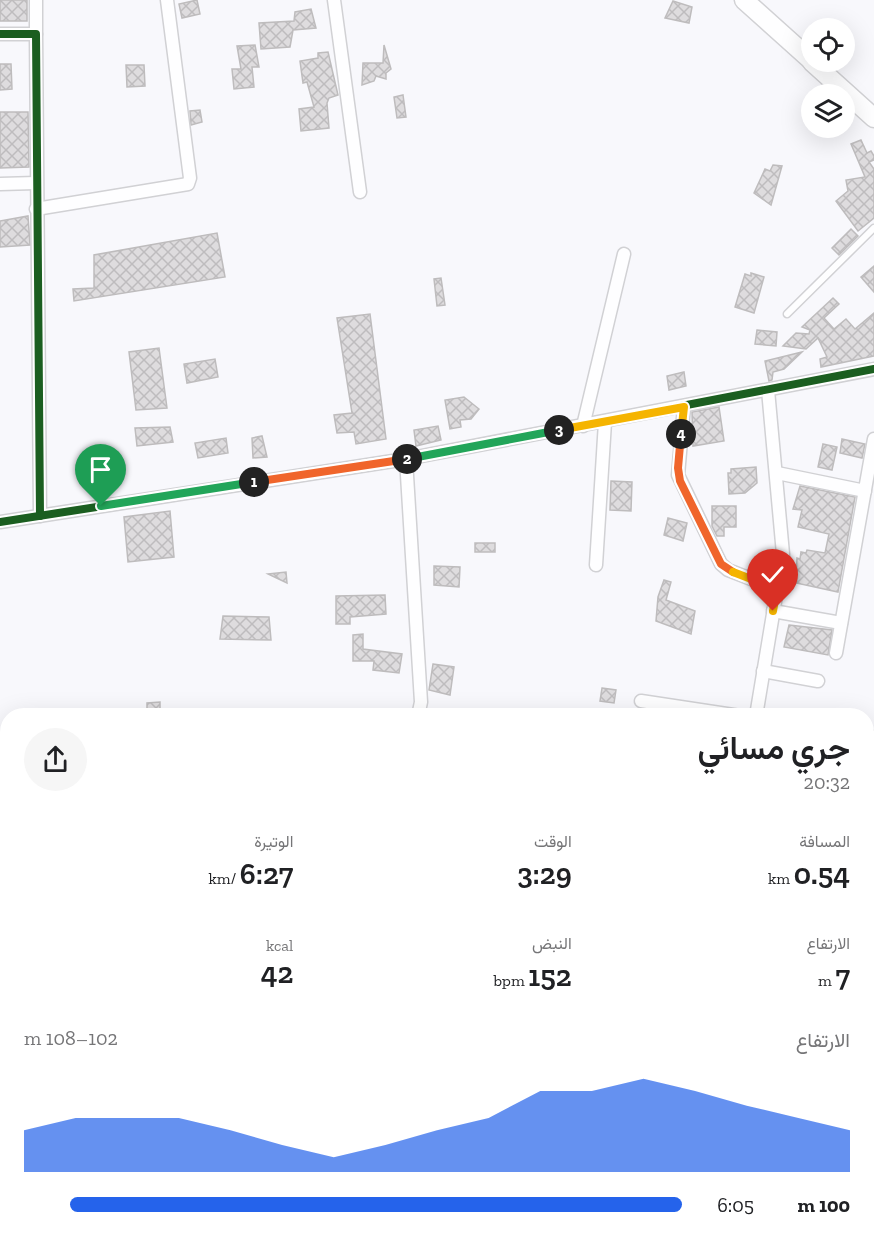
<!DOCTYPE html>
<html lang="ar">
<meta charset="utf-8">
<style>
body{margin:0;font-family:"Zilla Slab",Vazirmatn,serif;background:#f6f6f6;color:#202124;direction:rtl;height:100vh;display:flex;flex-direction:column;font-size:22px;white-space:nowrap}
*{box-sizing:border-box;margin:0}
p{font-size:20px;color:#757577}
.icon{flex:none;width:33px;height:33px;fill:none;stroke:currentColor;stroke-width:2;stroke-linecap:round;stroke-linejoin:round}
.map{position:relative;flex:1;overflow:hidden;direction:ltr}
.panel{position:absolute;left:0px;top:708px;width:874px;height:532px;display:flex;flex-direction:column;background:#fff;border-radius:24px 24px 0 0;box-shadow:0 6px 24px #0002;direction:rtl}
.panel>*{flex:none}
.tools{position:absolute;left:801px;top:18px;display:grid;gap:12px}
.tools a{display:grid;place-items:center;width:54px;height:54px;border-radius:50%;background:#fff;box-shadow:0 6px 24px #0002;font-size:30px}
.pin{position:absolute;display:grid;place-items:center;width:51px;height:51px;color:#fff;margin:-62px -26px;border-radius:50% 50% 50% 0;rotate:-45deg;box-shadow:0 0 6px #0007}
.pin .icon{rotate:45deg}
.km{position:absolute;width:30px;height:30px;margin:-15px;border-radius:50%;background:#222;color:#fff;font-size:16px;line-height:30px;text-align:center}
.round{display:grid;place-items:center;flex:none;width:63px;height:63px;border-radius:32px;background:#f6f6f6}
.summary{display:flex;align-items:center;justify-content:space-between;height:102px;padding:0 24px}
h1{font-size:33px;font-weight:600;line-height:45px}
.figures{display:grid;grid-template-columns:repeat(3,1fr);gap:9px;height:102px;padding:6px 24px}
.figures div{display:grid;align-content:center}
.figures b{font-size:30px;font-weight:600}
.figures small{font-size:16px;font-weight:400}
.figures p{font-size:16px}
.chart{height:168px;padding:12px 24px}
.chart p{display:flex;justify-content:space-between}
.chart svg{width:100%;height:108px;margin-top:6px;fill:#2563eb;opacity:.7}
ul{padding:0 24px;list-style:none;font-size:20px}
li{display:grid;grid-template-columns:96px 72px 1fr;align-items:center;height:45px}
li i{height:15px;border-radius:8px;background:#2563eb}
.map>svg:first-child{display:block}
.building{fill:url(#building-cross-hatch);stroke:#bebcbd;stroke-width:1.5}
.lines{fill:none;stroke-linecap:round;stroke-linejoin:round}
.lane-casing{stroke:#d1d1d4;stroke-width:9}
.street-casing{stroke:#d1d1d4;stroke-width:15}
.secondary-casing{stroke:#d1d1d4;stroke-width:21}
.lane{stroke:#fefeff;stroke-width:6}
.street{stroke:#fefeff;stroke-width:12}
.secondary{stroke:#fefeff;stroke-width:18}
.cycleway-casing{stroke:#fff;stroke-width:11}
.cycleway{stroke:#1b5e20;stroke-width:8}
.split-1-casing{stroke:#fff;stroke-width:12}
.split-2-casing{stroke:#fff;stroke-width:12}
.split-3-casing{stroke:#fff;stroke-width:12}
.split-4-casing{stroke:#fff;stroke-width:12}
.split-5-casing{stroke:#fff;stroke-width:12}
.split-6-casing{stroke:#fff;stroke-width:12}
.split-1{stroke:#22a559;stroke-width:8}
.split-2{stroke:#f0652b;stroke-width:8}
.split-3{stroke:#22a559;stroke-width:8}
.split-4{stroke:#f5b400;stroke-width:8}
.split-5{stroke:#f0652b;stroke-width:8}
.split-6{stroke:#f5b400;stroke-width:8}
</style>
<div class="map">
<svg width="874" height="1240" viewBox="0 0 874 1240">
<defs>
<pattern id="building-cross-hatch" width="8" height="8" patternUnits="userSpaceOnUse" patternTransform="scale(1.5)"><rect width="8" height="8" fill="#dedcde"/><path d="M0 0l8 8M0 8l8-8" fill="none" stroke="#bebcbe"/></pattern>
</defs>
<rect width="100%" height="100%" fill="#f8f8fc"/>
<!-- building -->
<g class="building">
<rect x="0" y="0" width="27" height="21"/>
<path d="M197,0L200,14L182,18L179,4Z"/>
<path d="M673,1L692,7L689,23L665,18Z"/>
<path d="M311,9L316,28L293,30L290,47L261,49L259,23L294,21L295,12Z"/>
<path d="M255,45L259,67H252L254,87L234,89L232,69H241L237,46Z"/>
<path d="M384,45L391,69L386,73V79L376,76L374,81L362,85L363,63H383Z"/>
<path d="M328,52L338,95L329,98L327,103L329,128L301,131L299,109L314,107L307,82L303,83L300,61L318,58V53Z"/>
<path d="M0,64H11L12,89L0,90Z"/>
<path d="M126,65H144L145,86L127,87Z"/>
<path d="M403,95L406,117L397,118L394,97Z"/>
<path d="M200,110L202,122L191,125L190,111Z"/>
<path d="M0,112H28L29,167L0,168Z"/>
<path d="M861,140L867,153L871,151L874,156V160L869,162L874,169V218L858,231L836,201L848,191L846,180L865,177L851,144Z"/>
<path d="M773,165L782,166L771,205L754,193L765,169L770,171Z"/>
<path d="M28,216L30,245L0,247V221Z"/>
<path d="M851,229L858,236L839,255L832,248Z"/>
<path d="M217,233L225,277L74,301L73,289L94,288V255Z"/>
<path d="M874,266V292L861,277Z"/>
<path d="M751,273L764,277L754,313L735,307L745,274L751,276Z"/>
<path d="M441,278L445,305L437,306L434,279Z"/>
<path d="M833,298L839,304L824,318L834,329L846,319L855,329L874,313V356L821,367L820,359L827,357L818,338L806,349L783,346L796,333L809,334L810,330L802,327Z"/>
<path d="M370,314L386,439L356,444L354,432L337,433L334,415L352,413L337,318Z"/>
<path d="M757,330L777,332L776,346L755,344Z"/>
<path d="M159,348L167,408L136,410L129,352Z"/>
<path d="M802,352L784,369L773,372L772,380L769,381L765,361Z"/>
<path d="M215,359L218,377L187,383L184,364Z"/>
<path d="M684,372L686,386L669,390L667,376Z"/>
<path d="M464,397L479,409L471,419L460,420L461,427L450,429L445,400Z"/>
<path d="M719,407L724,441L693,446L692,412Z"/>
<path d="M438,426L441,440L416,446L414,430Z"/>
<path d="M170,427L173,442L137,446L135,428Z"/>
<path d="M262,436L267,457L253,458L252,438Z"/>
<path d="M226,438L228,453L198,458L195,443Z"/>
<path d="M842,439L865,444L862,458L840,453Z"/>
<path d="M823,444L837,447L832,470L818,467Z"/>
<path d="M756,467L757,483L745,493L729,494L728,473H731V469Z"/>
<path d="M611,481L632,482L631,511L610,510Z"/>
<path d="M800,486L855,497L838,592L796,583L797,558L800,559L801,552L806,553L807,550L825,553L829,534L798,527L802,510L793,509Z"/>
<path d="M712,506H736V527H724V536H717L712,526Z"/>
<path d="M170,511L174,557L128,562L124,517Z"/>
<path d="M668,518L687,523L683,541L664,535Z"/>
<rect x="475" y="543" width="20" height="9"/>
<path d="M434,566L460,567L459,587L434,585Z"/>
<path d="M286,572L287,583L268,574Z"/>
<path d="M664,580L671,582L666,600L695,611L691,634L656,621L658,597Z"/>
<path d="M385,595L386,614L350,617V624H336V596Z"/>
<path d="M223,616L269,617L271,640L220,639Z"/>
<path d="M789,625L832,630L828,655L784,647Z"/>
<path d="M363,634V649L402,654L399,673L373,670L374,661H353V635Z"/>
<path d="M433,664L454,667L450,695L429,690Z"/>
<path d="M602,688L616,690L614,703L600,701Z"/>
<path d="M160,702V716H147V703Z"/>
</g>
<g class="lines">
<defs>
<path id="lane" d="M787,314L874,228"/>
<g id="street">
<path d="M334,0L360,192"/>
<path d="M0,34H36L40,516"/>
<path d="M36,34V1"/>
<path d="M0,184L36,183"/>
<path d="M36,209L188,184L190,178L167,0"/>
<path d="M684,407L678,475L721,564L728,570L777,589"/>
<path d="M583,426L624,254"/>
<path d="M406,459L421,702L418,716"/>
<path d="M777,473L865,491"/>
<path d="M0,522L406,459L874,369"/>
<path d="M596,565L605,422"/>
<path d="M773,611L841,623"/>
<path d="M836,653L874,439"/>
<path d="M763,671L818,681"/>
<path d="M641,701L740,716"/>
<path d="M756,716L783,554L768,390"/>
<path d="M867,736L874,737"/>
<path d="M867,954L874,953"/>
<path d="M867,1001L874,999"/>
<path d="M867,1080L874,1078"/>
<path d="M37,1233V1240"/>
<path d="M150,1233V1240"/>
<path d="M231,1233L232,1240"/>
<path d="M735,1233L738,1240"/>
<path d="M468,1240L501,1233"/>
</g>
<g id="secondary">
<path d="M744,0L812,61"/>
<path d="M812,62L874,118"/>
<path d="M867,818L874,810"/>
<path d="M548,1240L553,1233"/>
</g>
</defs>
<!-- lane casing -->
<use href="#lane" class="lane-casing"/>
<!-- street casing -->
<use href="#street" class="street-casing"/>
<!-- secondary casing -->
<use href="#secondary" class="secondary-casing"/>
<!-- lane -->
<use href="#lane" class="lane"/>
<!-- street -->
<use href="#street" class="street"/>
<!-- secondary -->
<use href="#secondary" class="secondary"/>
<defs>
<g id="cycleway">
<path d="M0,34H36L40,516"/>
<path d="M0,522L406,459L874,369"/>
</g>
</defs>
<!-- cycleway casing -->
<use href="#cycleway" class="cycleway-casing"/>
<!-- cycleway -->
<use href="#cycleway" class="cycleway"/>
</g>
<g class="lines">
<defs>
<path id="split-1" d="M101,506L254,482"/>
<path id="split-2" d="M254,482L407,459"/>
<path id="split-3" d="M407,459L559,430"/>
<path id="split-4" d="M559,430L684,407L681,434"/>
<path id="split-5" d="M681,434L678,468L680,481L721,564L733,572"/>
<path id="split-6" d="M733,572L777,589L773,611"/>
</defs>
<!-- split-1 casing -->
<use href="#split-1" class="split-1-casing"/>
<!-- split-2 casing -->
<use href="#split-2" class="split-2-casing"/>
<!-- split-3 casing -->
<use href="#split-3" class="split-3-casing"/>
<!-- split-4 casing -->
<use href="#split-4" class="split-4-casing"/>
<!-- split-5 casing -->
<use href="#split-5" class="split-5-casing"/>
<!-- split-6 casing -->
<use href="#split-6" class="split-6-casing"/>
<!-- split-1 -->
<use href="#split-1" class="split-1"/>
<!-- split-2 -->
<use href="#split-2" class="split-2"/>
<!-- split-3 -->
<use href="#split-3" class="split-3"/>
<!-- split-4 -->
<use href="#split-4" class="split-4"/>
<!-- split-5 -->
<use href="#split-5" class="split-5"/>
<!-- split-6 -->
<use href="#split-6" class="split-6"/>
</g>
</svg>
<div class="tools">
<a><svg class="icon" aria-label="locate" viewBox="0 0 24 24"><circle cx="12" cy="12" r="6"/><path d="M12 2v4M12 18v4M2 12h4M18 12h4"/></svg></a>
<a><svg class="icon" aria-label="layers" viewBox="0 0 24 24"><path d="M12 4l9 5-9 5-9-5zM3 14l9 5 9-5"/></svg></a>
</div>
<div class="pin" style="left:101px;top:506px;background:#1e9e55"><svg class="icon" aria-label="arrive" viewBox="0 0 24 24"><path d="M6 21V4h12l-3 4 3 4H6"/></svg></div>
<div class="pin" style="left:773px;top:611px;background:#d93025"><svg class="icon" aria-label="check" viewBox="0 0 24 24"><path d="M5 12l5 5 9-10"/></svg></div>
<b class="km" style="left:254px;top:482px">1</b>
<b class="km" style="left:407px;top:459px">2</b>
<b class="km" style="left:559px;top:430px">3</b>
<b class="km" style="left:681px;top:434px">4</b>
<section class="panel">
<div class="summary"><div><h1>جري مسائي</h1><p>20:32</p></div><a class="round"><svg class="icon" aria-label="share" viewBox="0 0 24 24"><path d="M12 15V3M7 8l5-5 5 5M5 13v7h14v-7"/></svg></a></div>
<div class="figures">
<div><p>المسافة</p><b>0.54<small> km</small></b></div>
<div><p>الوقت</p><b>3:29</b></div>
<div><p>الوتيرة</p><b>6:27<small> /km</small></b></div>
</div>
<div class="figures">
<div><p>الارتفاع</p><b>7<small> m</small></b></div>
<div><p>النبض</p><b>152<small> bpm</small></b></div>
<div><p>kcal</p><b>42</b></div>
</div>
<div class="chart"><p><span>الارتفاع</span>102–108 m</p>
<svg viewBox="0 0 160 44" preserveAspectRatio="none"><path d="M0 44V27L10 22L20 22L30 22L40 27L50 33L60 38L70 33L80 27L90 22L100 11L110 11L120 6L130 11L140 17L150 22L160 27V44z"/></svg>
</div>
<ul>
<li><b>100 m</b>6:05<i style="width:93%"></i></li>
</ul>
</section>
</div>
